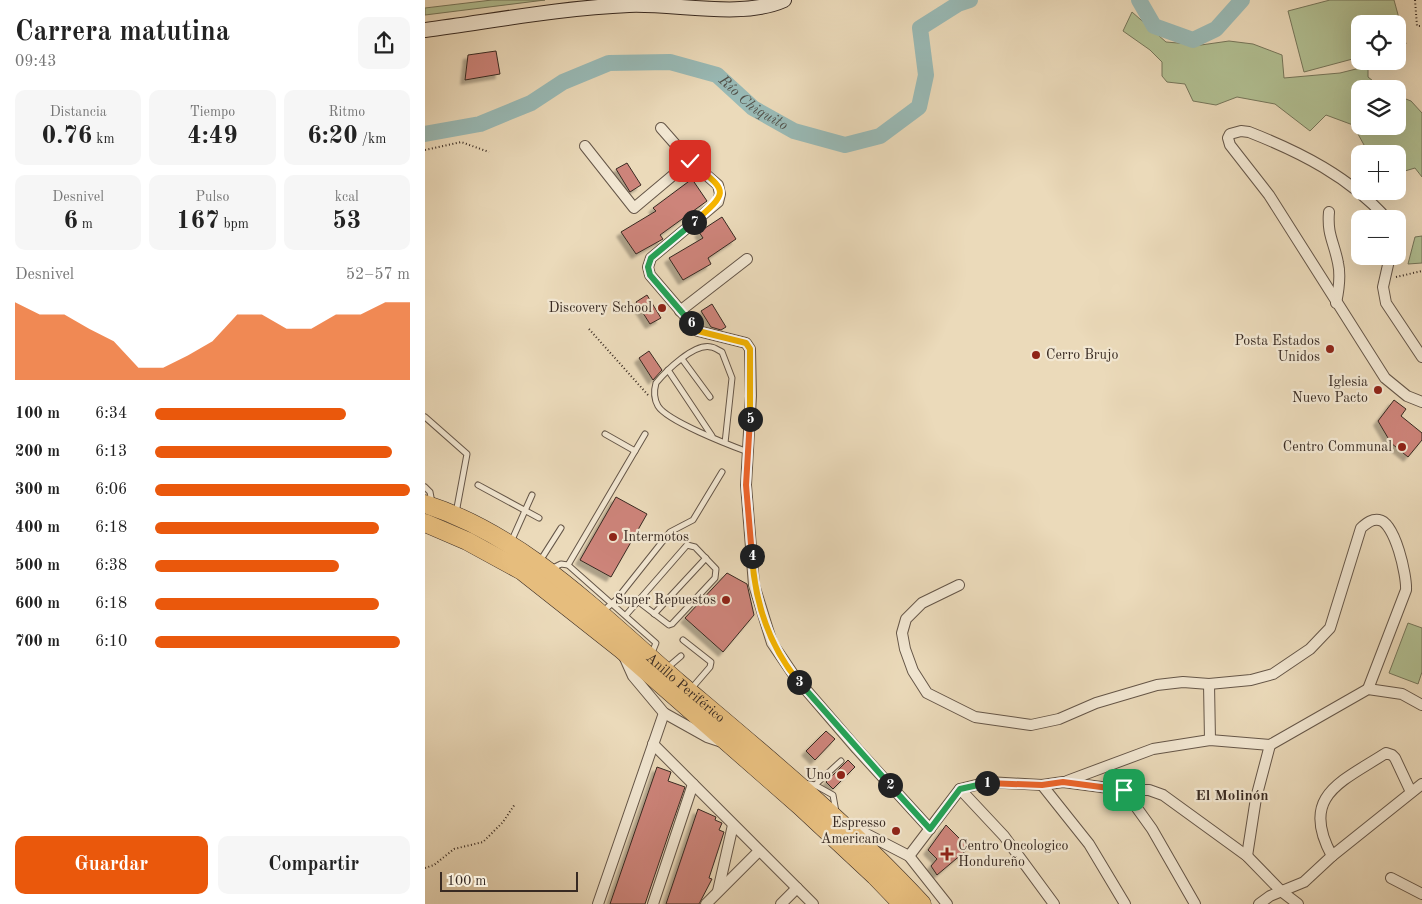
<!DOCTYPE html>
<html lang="es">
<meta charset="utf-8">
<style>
body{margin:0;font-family:"Old Standard TT",serif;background:#f6f6f6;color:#222;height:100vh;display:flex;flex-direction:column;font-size:19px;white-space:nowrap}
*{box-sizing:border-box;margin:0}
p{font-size:16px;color:#767676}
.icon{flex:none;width:28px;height:28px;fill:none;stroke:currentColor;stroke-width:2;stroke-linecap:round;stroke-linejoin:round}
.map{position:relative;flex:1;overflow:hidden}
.details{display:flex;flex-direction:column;background:#fff;width:425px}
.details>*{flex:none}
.fabs{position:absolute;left:926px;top:15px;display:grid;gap:10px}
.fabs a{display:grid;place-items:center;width:55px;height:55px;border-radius:10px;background:#fff;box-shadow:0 5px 20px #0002;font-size:25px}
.scale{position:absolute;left:15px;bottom:12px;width:138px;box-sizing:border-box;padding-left:5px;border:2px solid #382a22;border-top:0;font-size:14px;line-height:18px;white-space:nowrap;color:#382a22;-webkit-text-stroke:4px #f2e7d2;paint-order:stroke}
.pin{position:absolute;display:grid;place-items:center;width:42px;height:42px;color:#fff;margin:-21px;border-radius:10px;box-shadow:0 2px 8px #0006}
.km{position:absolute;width:25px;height:25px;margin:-12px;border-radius:50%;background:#222;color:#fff;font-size:14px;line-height:25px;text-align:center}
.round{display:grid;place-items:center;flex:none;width:52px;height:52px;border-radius:10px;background:#f6f6f6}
.head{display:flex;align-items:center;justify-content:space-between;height:85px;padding:0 15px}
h1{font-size:28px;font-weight:700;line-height:38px}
.stats{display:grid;grid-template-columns:repeat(3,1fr);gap:8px;height:85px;padding:5px 15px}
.stats div{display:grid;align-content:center;border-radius:10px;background:#f6f6f6;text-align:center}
.stats b{font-size:25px;font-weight:700}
.stats small{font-size:14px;font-weight:400}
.stats p{font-size:14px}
.chart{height:140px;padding:10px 15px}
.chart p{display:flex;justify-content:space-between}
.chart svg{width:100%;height:90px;margin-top:5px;fill:#ea580c;opacity:.7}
.cta{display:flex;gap:10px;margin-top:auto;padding:10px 15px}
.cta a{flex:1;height:58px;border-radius:10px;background:#ea580c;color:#fff;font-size:20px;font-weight:700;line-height:58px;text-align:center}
.cta a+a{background:#f6f6f6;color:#222}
ul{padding:0 15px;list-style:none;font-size:16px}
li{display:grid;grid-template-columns:80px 60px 1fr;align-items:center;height:38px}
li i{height:12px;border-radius:6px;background:#ea580c}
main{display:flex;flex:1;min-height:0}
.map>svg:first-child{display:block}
.green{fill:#b2c194;stroke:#75765b}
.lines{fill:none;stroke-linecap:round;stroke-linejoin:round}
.river{stroke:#99bab6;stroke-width:16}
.building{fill:#cd847a;stroke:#382a22;filter:url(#shadow)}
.lane-casing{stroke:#655648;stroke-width:7}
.street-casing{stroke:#655648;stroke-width:12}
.secondary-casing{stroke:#382a22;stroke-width:16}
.highway-casing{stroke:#382a22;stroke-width:19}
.path{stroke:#382a22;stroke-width:2;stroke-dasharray:1 2.5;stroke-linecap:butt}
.lane{stroke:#f2e7d2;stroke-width:5}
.street{stroke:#f2e7d2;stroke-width:10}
.secondary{stroke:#f2e7d2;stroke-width:14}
.highway{stroke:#e6bd7d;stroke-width:18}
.split-1-casing{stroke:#fff;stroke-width:10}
.split-2-casing{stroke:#fff;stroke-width:10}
.split-3-casing{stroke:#fff;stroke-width:10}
.split-4-casing{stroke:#fff;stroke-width:10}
.split-5-casing{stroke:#fff;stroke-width:10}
.split-6-casing{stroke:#fff;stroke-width:10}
.split-7-casing{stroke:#fff;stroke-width:10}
.split-8-casing{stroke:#fff;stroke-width:10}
.split-1{stroke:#f0652b;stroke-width:6}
.split-2{stroke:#22a559;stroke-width:6}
.split-3{stroke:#22a559;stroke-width:6}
.split-4{stroke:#f5b400;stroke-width:6}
.split-5{stroke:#f0652b;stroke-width:6}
.split-6{stroke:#f5b400;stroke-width:6}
.split-7{stroke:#22a559;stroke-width:6}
.split-8{stroke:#f5b400;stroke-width:6}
.poi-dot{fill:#8f2418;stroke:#f2e7d2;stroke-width:2}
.labels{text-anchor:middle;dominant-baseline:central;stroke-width:4.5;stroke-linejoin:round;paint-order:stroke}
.poi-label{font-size:14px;fill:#382a22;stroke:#f2e7d2;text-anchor:end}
.street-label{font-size:14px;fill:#382a22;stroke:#f2e7d2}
.water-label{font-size:15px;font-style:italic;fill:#504e47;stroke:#f2e7d2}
.neighbourhood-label{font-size:15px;font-weight:bold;fill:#382a22;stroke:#f2e7d2}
</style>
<main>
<section class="details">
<div class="head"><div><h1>Carrera matutina</h1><p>09:43</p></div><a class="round"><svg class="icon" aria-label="share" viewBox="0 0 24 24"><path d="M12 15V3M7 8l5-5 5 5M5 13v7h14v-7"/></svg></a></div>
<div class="stats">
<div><p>Distancia</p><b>0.76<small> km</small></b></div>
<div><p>Tiempo</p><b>4:49</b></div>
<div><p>Ritmo</p><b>6:20<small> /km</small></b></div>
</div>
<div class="stats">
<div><p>Desnivel</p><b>6<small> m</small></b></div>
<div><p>Pulso</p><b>167<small> bpm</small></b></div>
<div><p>kcal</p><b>53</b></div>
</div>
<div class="chart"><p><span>Desnivel</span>52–57 m</p>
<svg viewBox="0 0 160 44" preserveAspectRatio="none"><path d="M0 44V6L10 12L20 12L30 19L40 25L50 38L60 38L70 32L80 25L90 12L100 12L110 19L120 19L130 12L140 12L150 6L160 6V44z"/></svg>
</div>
<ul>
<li><b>100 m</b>6:34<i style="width:75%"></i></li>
<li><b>200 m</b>6:13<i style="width:93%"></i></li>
<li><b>300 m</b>6:06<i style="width:100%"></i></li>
<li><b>400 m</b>6:18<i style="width:88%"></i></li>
<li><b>500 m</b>6:38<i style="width:72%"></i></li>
<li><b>600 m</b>6:18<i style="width:88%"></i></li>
<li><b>700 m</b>6:10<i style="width:96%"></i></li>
</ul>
<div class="cta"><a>Guardar</a><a>Compartir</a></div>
</section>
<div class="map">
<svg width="997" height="904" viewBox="0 0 997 904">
<defs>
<filter id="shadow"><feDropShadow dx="-4.5" dy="4.5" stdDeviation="1" flood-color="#0004"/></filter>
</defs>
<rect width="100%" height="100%" fill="#ebdaba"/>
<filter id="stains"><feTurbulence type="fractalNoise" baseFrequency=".004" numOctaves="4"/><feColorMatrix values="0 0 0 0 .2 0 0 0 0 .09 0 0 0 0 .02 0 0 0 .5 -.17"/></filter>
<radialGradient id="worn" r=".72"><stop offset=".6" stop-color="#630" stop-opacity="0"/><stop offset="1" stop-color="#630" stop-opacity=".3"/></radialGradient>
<!-- green -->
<g class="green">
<path d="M67,0H120L0,15V8Z"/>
<path d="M905,0H969L981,44L973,47L972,24H935V57L879,72L863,11Z"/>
<path d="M707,12L741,42L776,45L804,41L828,44L857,55L859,78L915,73L943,66V77L958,89H935V126H972L973,96L986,101L997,113V177L990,168L973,173L972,154H944L928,125L901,115L885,131L850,104L812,97L791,105L768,101L760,84L742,82L737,76V62L725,50L698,31Z"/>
<path d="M997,236V263L983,264L990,237Z"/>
<path d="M983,623L997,628V672L993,684L964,673Z"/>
</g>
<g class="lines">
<!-- river -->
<g class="river">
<path d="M714,0L729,26L768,40L791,29L817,0"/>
<path id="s1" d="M0,134L55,124L106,103L138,82L184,63L245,62L292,75L328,108L369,131L420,145L455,136L494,107L501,75L495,28L533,4L545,0"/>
</g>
</g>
<!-- building -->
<g class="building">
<path d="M71,51L75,74L40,80L43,55Z"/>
<path d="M202,163L216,185L205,192L191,169Z"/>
<path d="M267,179L282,201L235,235L238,239L211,254L196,232L231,211L228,208Z"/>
<path d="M297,217L311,239L283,258L286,264L258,280L244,258L278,238L274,232Z"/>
<path d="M222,295L236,318L225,324L211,302Z"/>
<path d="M287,304L301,327L296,330L286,327L276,311Z"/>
<path d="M224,351L237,370L228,380L214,358Z"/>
<path d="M969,400L981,409L976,416L997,433V440L983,457L966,443L953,421Z"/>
<path d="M191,497L222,514L186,577L155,560Z"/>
<path d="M302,573L322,584L329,615L298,652L260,618Z"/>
<path d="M401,731L410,739L390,760L381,751Z"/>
<path d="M423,760L430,767L408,789L401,782Z"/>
<path d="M232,767L246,772L243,781L260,787L244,833L220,904H185Z"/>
<path d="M273,809L291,817L290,820L297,823L294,830L299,832L284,878L287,879L274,904H241Z"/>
<path d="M521,825L544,848L512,875L506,866L512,859L503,850Z"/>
</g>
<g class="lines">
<defs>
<g id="lane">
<path d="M257,359L285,397"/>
<path d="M243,370L287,436"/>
<path d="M0,417L42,454L31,513"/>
<path d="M180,434L210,451"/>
<path d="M300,443L307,378L297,352C293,350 289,347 286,347C269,343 241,371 231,383C229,390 229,399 233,406C242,421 304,445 323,452"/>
<path d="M53,485L114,518"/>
<path d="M0,487L5,492L7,503"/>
<path d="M86,542L107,495"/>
<path d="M115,561L136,528"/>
<path d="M143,565L220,434"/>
<path d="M126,569L136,564L143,565L231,643L226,655"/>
<path d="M177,612L191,600L245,532L268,520L297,472"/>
<path d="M229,614L281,558"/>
<path d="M201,615L262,545L270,547L291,569L290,578L247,624L244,625L214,602"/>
<path d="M258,640L286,662L285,667L266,689"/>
<path d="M242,668L256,656"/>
<path d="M379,783L390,785L408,795L411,812"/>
<path d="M390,785L416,761"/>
</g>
<g id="street">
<path d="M236,128L265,161L293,185L295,194L293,202L226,258L223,267L225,275L273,331L321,343L325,349L326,396L321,485L329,585L347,643L370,677L432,749L505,829"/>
<path d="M160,146L209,208L265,161"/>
<path d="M904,212C902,235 909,242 913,263C916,276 914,289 911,303"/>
<path d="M962,219C925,177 875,152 824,132L816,131L805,134L803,138L805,145L844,195L960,378L982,396L997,402"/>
<path d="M965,256L958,287L961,303L997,357"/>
<path d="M255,311L322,259"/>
<path d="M534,585L497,603L481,619L477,633L480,649L488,671L502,693L550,717L606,725L634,719L671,703L732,685L758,682L784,684L826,680L848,674L885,649L905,628L936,528C942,523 946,519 954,520C970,522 982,576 981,590L943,689"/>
<path d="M199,656L208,676L239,713L282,737L297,742"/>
<path d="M784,684L785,740"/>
<path d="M228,744L388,904"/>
<path d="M642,781L728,749L785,740L845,745L943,689L977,694L997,705"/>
<path d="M617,785L664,844L700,904"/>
<path d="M535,789L579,836L629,904"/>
<path d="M699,790L727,829L770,904"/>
<path d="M426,826L484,856L522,904"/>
<path d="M484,856L535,789L563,782L617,785L638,782L699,790H724L738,795L822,856L856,891L873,904"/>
<path d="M822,856L831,798L845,745"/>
<path d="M907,856C874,796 916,782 961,753L967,755L970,758L986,792"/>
<path d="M966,878L997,894"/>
<path d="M293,891L308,825"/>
<path d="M173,904L239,713"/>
<path d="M228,904L268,784"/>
<path d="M281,904L334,851"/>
<path d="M356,904L372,888"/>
<path d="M834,904L845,896L879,882L907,856L997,784"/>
</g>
<path id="secondary" d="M0,30C68,21 136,8 204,5C251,3 317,19 359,0"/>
<g id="highway">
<path id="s2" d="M0,504C100,536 176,616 254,683C338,754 422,823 497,904"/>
<path d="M0,523L42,541L97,571L197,650L375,806L450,876L477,904"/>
</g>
</defs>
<!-- lane casing -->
<use href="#lane" class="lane-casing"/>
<!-- street casing -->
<use href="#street" class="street-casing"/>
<!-- secondary casing -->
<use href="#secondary" class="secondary-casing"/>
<!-- highway casing -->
<use href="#highway" class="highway-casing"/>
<!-- path -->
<g class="path">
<path d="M990,0L992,26H997"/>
<path d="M0,150L36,142L64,152"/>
<path d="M971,277L997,271"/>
<path d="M164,329L223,395"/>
<path d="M0,868L9,865L29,849L58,842L78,822L90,804"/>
</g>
<!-- lane -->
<use href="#lane" class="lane"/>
<!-- street -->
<use href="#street" class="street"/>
<!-- secondary -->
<use href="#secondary" class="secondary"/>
<!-- highway -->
<use href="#highway" class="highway"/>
</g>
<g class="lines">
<defs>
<path id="split-1" d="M562,783L617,785L638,782L699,790"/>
<path id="split-2" d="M465,785L505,829L535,789L562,783"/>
<path id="split-3" d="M374,682L465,785"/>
<path id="split-4" d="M327,556C330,603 344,646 374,682"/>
<path id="split-5" d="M325,419L321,485L327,556"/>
<path id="split-6" d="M266,323L273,331L321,343L325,349V419"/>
<path id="split-7" d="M266,323L225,275L223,267L226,258L269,222"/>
<path id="split-8" d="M265,161C300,191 308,189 269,222"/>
</defs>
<!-- split-1 casing -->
<use href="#split-1" class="split-1-casing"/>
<!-- split-2 casing -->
<use href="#split-2" class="split-2-casing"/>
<!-- split-3 casing -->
<use href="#split-3" class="split-3-casing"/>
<!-- split-4 casing -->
<use href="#split-4" class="split-4-casing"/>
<!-- split-5 casing -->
<use href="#split-5" class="split-5-casing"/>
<!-- split-6 casing -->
<use href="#split-6" class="split-6-casing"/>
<!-- split-7 casing -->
<use href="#split-7" class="split-7-casing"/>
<!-- split-8 casing -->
<use href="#split-8" class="split-8-casing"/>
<!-- split-1 -->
<use href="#split-1" class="split-1"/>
<!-- split-2 -->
<use href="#split-2" class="split-2"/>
<!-- split-3 -->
<use href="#split-3" class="split-3"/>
<!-- split-4 -->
<use href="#split-4" class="split-4"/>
<!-- split-5 -->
<use href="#split-5" class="split-5"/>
<!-- split-6 -->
<use href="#split-6" class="split-6"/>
<!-- split-7 -->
<use href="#split-7" class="split-7"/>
<!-- split-8 -->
<use href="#split-8" class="split-8"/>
</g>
<!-- markers -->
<g class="poi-dot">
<circle cx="237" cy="308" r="5"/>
<circle cx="905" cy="349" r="5"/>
<circle cx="611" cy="355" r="5"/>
<circle cx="953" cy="390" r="5"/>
<circle cx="977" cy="447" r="5"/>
<circle cx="188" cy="537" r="5"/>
<circle cx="301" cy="600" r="5"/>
<circle cx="416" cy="775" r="5"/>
<circle cx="471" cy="831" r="5"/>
<path d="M519.5 846.5h5v5h5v5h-5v5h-5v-5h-5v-5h5z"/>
</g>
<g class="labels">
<!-- poi labels -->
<g class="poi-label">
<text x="227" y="308">Discovery School</text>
<text x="895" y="341">Posta Estados<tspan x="895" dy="16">Unidos</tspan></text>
<text x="621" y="355" text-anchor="start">Cerro Brujo</text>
<text x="943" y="382">Iglesia<tspan x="943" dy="16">Nuevo Pacto</tspan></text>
<text x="967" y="447">Centro Communal</text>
<text x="198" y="537" text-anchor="start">Intermotos</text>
<text x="291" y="600">Super Repuestos</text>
<text x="406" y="775">Uno</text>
<text x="461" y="823">Espresso<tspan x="461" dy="16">Americano</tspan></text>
<text x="533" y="846" text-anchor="start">Centro Oncologico<tspan x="533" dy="16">Hondureño</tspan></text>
</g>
<!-- street labels -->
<g class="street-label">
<text stroke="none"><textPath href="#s2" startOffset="321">Anillo Periférico</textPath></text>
</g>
<!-- water labels -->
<g class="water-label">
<text stroke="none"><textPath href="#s1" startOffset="355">Río Chiquito</textPath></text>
</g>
<!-- neighbourhood labels -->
<g class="neighbourhood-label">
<text x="807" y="796">El Molinón</text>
</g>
</g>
<rect width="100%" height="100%" filter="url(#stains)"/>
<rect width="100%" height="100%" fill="url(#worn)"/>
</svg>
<div class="fabs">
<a><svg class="icon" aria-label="locate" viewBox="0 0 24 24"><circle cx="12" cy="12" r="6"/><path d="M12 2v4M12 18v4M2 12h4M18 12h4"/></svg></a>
<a><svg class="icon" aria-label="layers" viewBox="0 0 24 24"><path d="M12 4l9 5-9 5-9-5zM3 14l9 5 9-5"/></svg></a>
<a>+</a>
<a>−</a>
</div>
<div class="scale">100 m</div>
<div class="pin" style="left:699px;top:790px;background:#1e9e55"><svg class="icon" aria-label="arrive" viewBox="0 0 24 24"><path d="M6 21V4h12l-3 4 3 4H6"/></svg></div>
<div class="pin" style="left:265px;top:161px;background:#d93025"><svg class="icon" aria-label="check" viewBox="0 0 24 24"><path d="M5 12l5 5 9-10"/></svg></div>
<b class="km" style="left:562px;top:783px">1</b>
<b class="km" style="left:465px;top:785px">2</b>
<b class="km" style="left:374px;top:682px">3</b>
<b class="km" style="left:327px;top:556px">4</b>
<b class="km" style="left:325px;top:419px">5</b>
<b class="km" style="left:266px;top:323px">6</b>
<b class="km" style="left:269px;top:222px">7</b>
</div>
</main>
